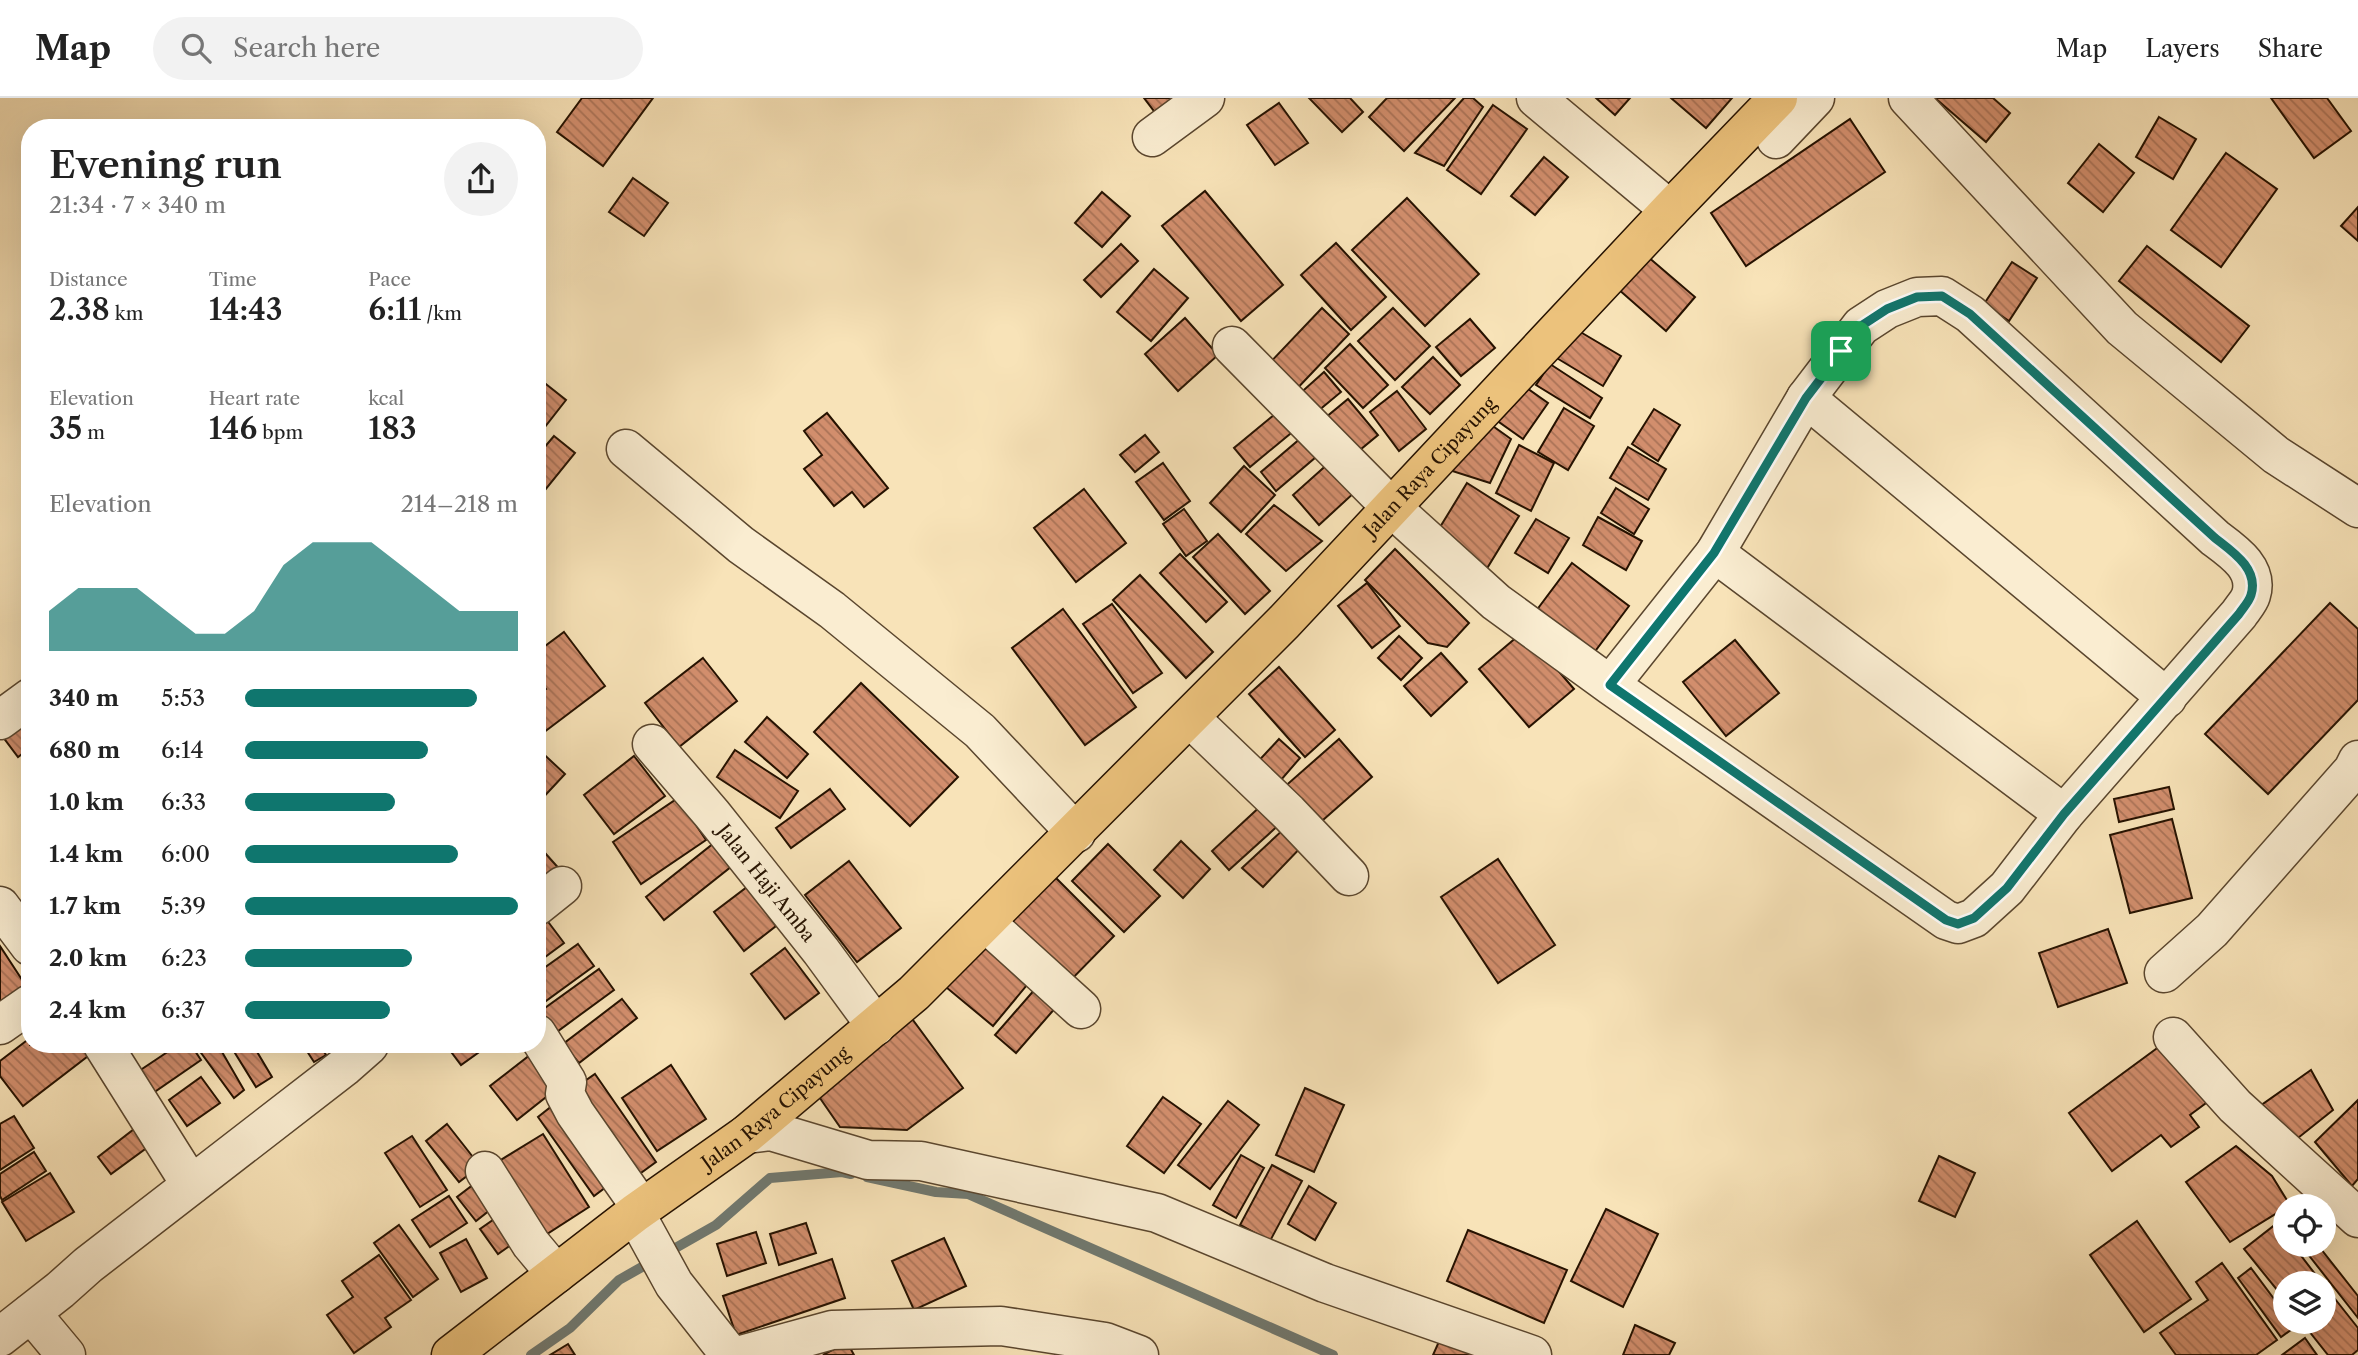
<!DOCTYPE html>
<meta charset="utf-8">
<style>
body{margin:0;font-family:"Libre Caslon Text",serif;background:#f2f2f2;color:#222;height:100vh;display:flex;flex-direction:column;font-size:26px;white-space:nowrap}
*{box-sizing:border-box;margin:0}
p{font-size:23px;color:#767676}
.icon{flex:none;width:38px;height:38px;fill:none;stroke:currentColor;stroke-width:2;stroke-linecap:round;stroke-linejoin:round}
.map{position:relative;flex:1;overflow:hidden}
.details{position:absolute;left:21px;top:21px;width:525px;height:934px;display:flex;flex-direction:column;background:#fff;border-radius:28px;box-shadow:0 7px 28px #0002}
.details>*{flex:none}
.buttons{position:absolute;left:2273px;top:1096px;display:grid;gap:14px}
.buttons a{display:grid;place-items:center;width:63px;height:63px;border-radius:50%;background:#fff;box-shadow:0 7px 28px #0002;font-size:35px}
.pin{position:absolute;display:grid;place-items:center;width:60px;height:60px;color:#fff;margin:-30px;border-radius:14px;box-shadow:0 4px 10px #0006}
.round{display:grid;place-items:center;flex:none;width:74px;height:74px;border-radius:37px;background:#f2f2f2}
.overview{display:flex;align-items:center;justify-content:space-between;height:119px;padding:0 28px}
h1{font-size:38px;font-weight:600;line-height:52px}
.metrics{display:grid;grid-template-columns:repeat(3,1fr);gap:10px;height:119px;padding:7px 28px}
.metrics div{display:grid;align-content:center}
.metrics b{font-size:30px;font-weight:600}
.metrics small{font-size:19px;font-weight:400}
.metrics p{font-size:19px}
.chart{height:196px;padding:14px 28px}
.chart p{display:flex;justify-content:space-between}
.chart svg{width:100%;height:126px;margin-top:7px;fill:#0f766e;opacity:.7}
ul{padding:0 28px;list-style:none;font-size:23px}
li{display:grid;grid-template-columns:112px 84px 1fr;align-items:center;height:52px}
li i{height:18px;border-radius:9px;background:#0f766e}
header{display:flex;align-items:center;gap:42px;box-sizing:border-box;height:98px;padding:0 35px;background:#fff;border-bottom:2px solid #e0e0e0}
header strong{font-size:33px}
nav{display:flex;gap:38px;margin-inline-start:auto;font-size:24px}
.search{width:490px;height:63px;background:#f2f2f2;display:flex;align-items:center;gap:18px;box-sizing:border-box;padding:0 24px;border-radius:38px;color:#767676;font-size:26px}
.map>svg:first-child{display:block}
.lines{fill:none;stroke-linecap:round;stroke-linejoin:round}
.stream{stroke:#70786f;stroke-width:10}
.building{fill:url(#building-back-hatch);stroke:#261200;stroke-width:2}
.minor-casing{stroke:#5a462e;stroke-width:41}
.major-casing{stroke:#261200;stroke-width:41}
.minor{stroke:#faedd1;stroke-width:38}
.major{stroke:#ecc27c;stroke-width:38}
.route-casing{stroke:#fff;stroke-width:14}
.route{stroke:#0f766e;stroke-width:9}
.labels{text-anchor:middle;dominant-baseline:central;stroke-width:7;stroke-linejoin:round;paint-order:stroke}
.street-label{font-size:19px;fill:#261200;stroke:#faedd1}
</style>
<header>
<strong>Map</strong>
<div class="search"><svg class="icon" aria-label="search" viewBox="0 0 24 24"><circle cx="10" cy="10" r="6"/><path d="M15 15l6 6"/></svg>Search here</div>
<nav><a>Map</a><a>Layers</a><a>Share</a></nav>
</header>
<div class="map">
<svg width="2358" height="1257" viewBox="0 0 2358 1257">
<defs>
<pattern id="building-back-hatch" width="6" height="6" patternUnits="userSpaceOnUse" patternTransform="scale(1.75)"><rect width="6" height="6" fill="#d28e6d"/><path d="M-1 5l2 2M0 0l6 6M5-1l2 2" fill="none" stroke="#aa7357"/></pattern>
</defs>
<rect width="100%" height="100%" fill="#f8e3b8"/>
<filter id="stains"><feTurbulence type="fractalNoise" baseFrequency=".00286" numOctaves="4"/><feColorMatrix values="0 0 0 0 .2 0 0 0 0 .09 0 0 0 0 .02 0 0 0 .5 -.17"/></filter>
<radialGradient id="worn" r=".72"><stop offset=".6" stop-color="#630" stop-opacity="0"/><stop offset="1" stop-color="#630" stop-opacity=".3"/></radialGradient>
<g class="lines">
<!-- stream -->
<g class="stream">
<path d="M867,1079L936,1094L968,1096L1333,1257"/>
<path d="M531,1257L570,1230L619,1182L716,1127L770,1080L842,1074L851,1076"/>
</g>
</g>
<!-- building -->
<g class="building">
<path d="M582,0H653L603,68L557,34Z"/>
<path d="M1144,0H1186L1160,21Z"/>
<path d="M1309,0H1350L1363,14L1342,34Z"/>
<path d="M1387,0H1455L1404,53L1369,19Z"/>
<path d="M1464,0H1473L1483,9L1444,68L1415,55Z"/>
<path d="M1596,0H1630L1615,17Z"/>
<path d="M1671,0H1732L1706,30Z"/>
<path d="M1935,0H1993L2010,15L1986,44Z"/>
<path d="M2271,0H2327L2351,33L2314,60Z"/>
<path d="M1279,5L1308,45L1275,67L1247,27Z"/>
<path d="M1493,7L1527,31L1481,96L1447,72Z"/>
<path d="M2159,19L2196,41L2173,81L2136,59Z"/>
<path d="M1850,21L1885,74L1746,168L1711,115Z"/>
<path d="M2099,46L2134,75L2103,114L2068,85Z"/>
<path d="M2226,55L2277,91L2221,169L2171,132Z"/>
<path d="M1544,59L1568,79L1535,117L1511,98Z"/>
<path d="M633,80L668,105L644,138L609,114Z"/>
<path d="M1205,93L1283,187L1241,223L1162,128Z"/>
<path d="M1102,94L1130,118L1102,149L1075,125Z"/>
<path d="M1407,100L1479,176L1425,228L1352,152Z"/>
<path d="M2358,109V143L2341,128Z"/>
<path d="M1336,145L1386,199L1351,232L1301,177Z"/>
<path d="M1121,146L1138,163L1101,199L1084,182Z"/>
<path d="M2147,148L2249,228L2221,264L2119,183Z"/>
<path d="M1647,158L1695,199L1666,233L1618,191Z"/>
<path d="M2012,164L2037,180L2009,223L1984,206Z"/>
<path d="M1154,171L1188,200L1151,243L1117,214Z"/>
<path d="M1322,210L1349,236L1290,298L1263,272Z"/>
<path d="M1393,210L1430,248L1395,282L1358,243Z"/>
<path d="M1185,220L1218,257L1178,293L1145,256Z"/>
<path d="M1470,221L1495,250L1461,278L1436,249Z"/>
<path d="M1572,229L1621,258L1603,288L1555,259Z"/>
<path d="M1350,246L1388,287L1363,310L1325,270Z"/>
<path d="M1433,259L1460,287L1430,316L1402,289Z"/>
<path d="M1550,266L1602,300L1590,320L1536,287Z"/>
<path d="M1324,274L1341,294L1312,318L1296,299Z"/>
<path d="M537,279L566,302L537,339Z"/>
<path d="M1514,281L1548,305L1523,341L1489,317Z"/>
<path d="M1397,293L1426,331L1399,353L1370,314Z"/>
<path d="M1348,301L1378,337L1349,361L1319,325Z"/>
<path d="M1286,307L1302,326L1250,369L1234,350Z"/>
<path d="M1564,310L1594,328L1568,372L1538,354Z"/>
<path d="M1654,311L1680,327L1658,363L1632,346Z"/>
<path d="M827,315L888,390L864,409L852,394L834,408L804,371L822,357L804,333Z"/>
<path d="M1483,321L1511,341L1490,385L1446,371Z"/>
<path d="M1308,334L1323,353L1276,393L1261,374Z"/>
<path d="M1145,337L1159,354L1135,374L1120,357Z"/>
<path d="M554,338L575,355L537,402V358Z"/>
<path d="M1519,347L1554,365L1531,413L1496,395Z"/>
<path d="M1628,349L1666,371L1648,402L1610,380Z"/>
<path d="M1330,364L1356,393L1319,427L1293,397Z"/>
<path d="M1163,365L1190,403L1164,422L1136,384Z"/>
<path d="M1244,368L1275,397L1241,434L1210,405Z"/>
<path d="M1467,385L1519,418L1486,472L1434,439Z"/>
<path d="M1616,390L1649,411L1634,436L1601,415Z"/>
<path d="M1084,391L1126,445L1076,484L1034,430Z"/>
<path d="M1274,407L1322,443L1286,473L1246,436Z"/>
<path d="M1184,411L1207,443L1186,458L1163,426Z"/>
<path d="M1598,419L1642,443L1626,472L1583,447Z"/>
<path d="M1536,421L1569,440L1548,475L1515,455Z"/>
<path d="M1218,436L1270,493L1245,516L1193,459Z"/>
<path d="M1395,451L1469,525L1447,549L1428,545L1365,482Z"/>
<path d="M1180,456L1227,504L1206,524L1160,475Z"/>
<path d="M1572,465L1629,508L1590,560L1533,517Z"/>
<path d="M1140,477L1213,554L1186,580L1113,502Z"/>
<path d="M1367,485L1400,528L1372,550L1338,508Z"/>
<path d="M2330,505L2358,531V602L2268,696L2205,636Z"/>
<path d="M1112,506L1162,575L1133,595L1083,526Z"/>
<path d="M1063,511L1136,609L1085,647L1012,550Z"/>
<path d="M1524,533L1574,591L1529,629L1479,571Z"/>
<path d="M564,534L605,588L539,638L537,636V597L546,591L537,580V554Z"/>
<path d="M1399,538L1422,560L1401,582L1378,560Z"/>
<path d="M1735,542L1779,595L1726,638L1683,584Z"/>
<path d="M1441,555L1467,584L1431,618L1404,588Z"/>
<path d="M703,560L737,603L679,649L645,605Z"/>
<path d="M1279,569L1335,632L1305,659L1249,596Z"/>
<path d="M861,585L958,679L910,728L814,634Z"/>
<path d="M30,610V650L18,659L0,635Z"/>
<path d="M767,619L808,656L787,680L745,644Z"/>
<path d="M1279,641L1300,660L1274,690L1252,670Z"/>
<path d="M1339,641L1372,679L1315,729L1282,691Z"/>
<path d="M537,650L565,676L538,705L537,704Z"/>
<path d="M735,652L798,693L780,720L717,679Z"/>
<path d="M634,658L665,698L614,736L584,697Z"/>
<path d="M2169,689L2174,711L2119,724L2114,701Z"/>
<path d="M830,691L845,711L791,750L776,730Z"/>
<path d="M678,700L706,742L641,786L613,744Z"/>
<path d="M1264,705L1282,724L1229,772L1212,753Z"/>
<path d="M2172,721L2192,800L2130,815L2110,737Z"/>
<path d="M1286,729L1305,745L1263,789L1242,770Z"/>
<path d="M1181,743L1210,771L1183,800L1154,772Z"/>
<path d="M714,745L732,768L664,822L646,799Z"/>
<path d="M537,746L562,774L537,796Z"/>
<path d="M1108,746L1160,798L1124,834L1072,783Z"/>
<path d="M1498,761L1555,847L1498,885L1441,799Z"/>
<path d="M849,763L901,830L857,864L805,797Z"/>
<path d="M1047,771L1114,838L1066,887L993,824Z"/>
<path d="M747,789L776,828L744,853L714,814Z"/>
<path d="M540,813L564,845L537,865V816Z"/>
<path d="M2108,831L2127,885L2058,909L2039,855Z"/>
<path d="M981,839L1032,881L993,928L941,885Z"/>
<path d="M578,846L594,868L539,908L537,875Z"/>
<path d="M0,848L30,894L0,916Z"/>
<path d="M785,850L819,895L785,921L751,876Z"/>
<path d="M599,871L614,892L554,936L538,915Z"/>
<path d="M1036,890L1057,908L1016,955L995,937Z"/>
<path d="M622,901L637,920L579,965L563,946Z"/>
<path d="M910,918L963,990L907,1032L840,1029L813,990Z"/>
<path d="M30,940V947H86L92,955L23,1008L0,978V963Z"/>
<path d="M178,947H191L201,962L153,995L139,973Z"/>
<path d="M207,947H218L244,992L234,1000L199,952Z"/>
<path d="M230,947H253L272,979L256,989Z"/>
<path d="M303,947H320L326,957L314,964Z"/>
<path d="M446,947H489L461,967Z"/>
<path d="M2160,948L2217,997L2190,1017L2199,1029L2171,1049L2161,1037L2112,1073L2069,1015Z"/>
<path d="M539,950L565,984L517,1022L490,988Z"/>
<path d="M671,967L706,1021L657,1053L622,1000Z"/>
<path d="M2311,972L2333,1012L2293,1044L2260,1008Z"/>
<path d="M595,976L656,1064L627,1085L566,996Z"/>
<path d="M201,979L220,1005L187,1028L169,1002Z"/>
<path d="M1305,990L1344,1007L1314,1074L1276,1057Z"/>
<path d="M1163,999L1201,1026L1164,1075L1127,1048Z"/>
<path d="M562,1000L614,1083L594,1098L538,1019Z"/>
<path d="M2358,1002V1081L2352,1088L2315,1044Z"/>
<path d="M1228,1003L1259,1027L1210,1091L1178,1067Z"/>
<path d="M14,1018L34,1050L0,1072V1026Z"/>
<path d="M447,1026L480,1068L459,1084L426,1043Z"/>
<path d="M138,1028L152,1046L111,1076L98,1059Z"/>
<path d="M543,1036L589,1109L533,1145L486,1071Z"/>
<path d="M412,1038L447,1092L420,1109L385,1055Z"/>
<path d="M2236,1048L2272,1078L2290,1107L2230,1144L2186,1084Z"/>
<path d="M34,1054L46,1073L2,1102L0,1098V1076Z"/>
<path d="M1241,1057L1264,1070L1236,1120L1213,1107Z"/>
<path d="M1939,1058L1975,1075L1955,1119L1919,1103Z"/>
<path d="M1272,1067L1302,1083L1270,1143L1240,1127Z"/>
<path d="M50,1075L74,1114L26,1143L2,1104Z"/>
<path d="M482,1080L500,1104L476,1123L457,1099Z"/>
<path d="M1309,1088L1336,1105L1315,1142L1288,1126Z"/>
<path d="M449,1098L467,1125L430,1149L412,1122Z"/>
<path d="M1606,1111L1658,1136L1623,1209L1571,1183Z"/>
<path d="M503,1115L521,1140L498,1156L480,1131Z"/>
<path d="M2137,1123L2191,1201L2144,1234L2090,1157Z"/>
<path d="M806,1125L816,1155L779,1167L770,1136Z"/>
<path d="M2276,1126L2286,1138V1146H2292L2322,1185H2286V1203L2244,1151Z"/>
<path d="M399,1127L438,1181L413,1199L374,1145Z"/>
<path d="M1468,1132L1567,1172L1544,1225L1447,1183Z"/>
<path d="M756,1134L766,1165L727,1178L717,1146Z"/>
<path d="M944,1140L966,1188L914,1212L892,1163Z"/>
<path d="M466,1141L487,1180L461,1194L440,1155Z"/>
<path d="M2300,1146H2317L2358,1198V1220Z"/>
<path d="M379,1157L411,1202L385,1220L391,1229L354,1255L327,1217L353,1199L342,1183Z"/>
<path d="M832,1161L845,1200L736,1237L723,1198Z"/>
<path d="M2222,1165L2277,1242L2256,1257H2176L2160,1235L2208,1202L2196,1184Z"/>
<path d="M2251,1170L2286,1217V1223H2290L2295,1229L2281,1239L2238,1180Z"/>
<path d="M2324,1187L2358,1230V1252L2352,1257H2328L2301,1223H2324Z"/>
<path d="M1635,1227L1675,1245L1669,1257H1623Z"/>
<path d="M1441,1239L1484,1257H1433Z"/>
<path d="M2305,1240L2317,1257H2282Z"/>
<path d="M847,1244L854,1257H823Z"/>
<path d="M568,1246L575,1257H550Z"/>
</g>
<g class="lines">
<defs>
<g id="minor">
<path d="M1536,0L1670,112"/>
<path d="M1908,0L2122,230L2276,357L2358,410"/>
<path d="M1152,39L1205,0"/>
<path d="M1776,41L1815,0"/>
<path d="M1232,248L1392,410L1496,504L1610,587L1715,455L1806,300L1861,228L1887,211L1917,199L1942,198L1970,216L2215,440C2234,454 2259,471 2251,497C2249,504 2242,511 2239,516L2064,716L2007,790L1974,820L1958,826L1946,822L1610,587"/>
<path d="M1806,300L2167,600"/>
<path d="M626,351L741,447L832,512L980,633L1076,735"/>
<path d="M1715,455L2064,716"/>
<path d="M1190,620L1288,714L1349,778"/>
<path d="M0,622L30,600"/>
<path id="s1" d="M652,646L712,716L821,853L876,928"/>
<path d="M0,808L30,848"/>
<path d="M537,808L562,788"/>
<path d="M986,825L1081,911"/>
<path d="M2164,875L2212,832L2353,672L2358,662"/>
<path d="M0,927L30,906"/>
<path d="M537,936L567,984L565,996L575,1015L642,1111"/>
<path d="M2173,939L2235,1008L2358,1120"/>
<path d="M103,947L191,1087"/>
<path d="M747,1036L771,1033L868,1062L921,1063L1157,1115L1325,1185L1532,1257"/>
<path d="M485,1073L531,1146L556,1176"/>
<path d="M635,1115L674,1186L730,1257"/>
<path d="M31,1215L66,1257"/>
<path d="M0,1239L60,1192L88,1167L344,969L369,947"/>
<path d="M741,1257L832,1232L1001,1228L1105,1244L1139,1257"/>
</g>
<g id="major">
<path id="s2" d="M451,1257L635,1115L747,1036L914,895L1284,524L1670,112L1778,0"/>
</g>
</defs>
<!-- minor casing -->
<use href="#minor" class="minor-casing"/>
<!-- major casing -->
<use href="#major" class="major-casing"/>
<!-- minor -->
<use href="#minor" class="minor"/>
<!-- major -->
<use href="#major" class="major"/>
</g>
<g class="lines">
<defs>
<path id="route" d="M1942,198L1970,216L2215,440C2233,454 2259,471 2251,497C2249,504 2242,511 2239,516L2064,716L2007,790L1974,820L1958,826L1946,822L1610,587L1714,455L1806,300L1861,228L1887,211L1917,199Z"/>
</defs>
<!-- route casing -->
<use href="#route" class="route-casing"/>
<!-- route -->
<use href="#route" class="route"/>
</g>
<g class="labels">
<!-- street labels -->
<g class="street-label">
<text stroke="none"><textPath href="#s2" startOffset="1325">Jalan Raya Cipayung</textPath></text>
<text stroke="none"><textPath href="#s1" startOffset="180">Jalan Haji Amba</textPath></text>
<text stroke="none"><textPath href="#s2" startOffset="408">Jalan Raya Cipayung</textPath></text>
</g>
</g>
<rect width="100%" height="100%" filter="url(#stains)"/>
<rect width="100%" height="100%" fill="url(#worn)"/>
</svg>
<div class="buttons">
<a><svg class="icon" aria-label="locate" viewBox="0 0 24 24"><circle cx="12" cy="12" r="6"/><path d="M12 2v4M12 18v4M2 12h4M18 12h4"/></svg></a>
<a><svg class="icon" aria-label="layers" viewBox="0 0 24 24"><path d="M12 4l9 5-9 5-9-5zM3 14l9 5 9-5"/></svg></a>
</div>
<div class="pin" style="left:1841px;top:253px;background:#1e9e55"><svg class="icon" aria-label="arrive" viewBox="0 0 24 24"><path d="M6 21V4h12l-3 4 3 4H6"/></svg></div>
<section class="details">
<div class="overview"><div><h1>Evening run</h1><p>21:34 · 7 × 340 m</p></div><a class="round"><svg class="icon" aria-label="share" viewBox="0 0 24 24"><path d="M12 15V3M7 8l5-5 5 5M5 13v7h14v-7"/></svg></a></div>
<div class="metrics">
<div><p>Distance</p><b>2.38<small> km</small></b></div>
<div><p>Time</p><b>14:43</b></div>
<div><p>Pace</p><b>6:11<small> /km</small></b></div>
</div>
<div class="metrics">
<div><p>Elevation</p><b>35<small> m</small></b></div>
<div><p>Heart rate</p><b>146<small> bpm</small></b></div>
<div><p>kcal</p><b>183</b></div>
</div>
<div class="chart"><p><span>Elevation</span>214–218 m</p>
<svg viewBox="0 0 160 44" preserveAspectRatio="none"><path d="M0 44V30L10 22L20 22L30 22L40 30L50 38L60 38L70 30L80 14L90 6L100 6L110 6L120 14L130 22L140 30L150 30L160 30V44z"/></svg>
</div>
<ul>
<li><b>340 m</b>5:53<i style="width:85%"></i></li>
<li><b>680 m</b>6:14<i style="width:67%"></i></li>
<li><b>1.0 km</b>6:33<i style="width:55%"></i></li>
<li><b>1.4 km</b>6:00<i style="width:78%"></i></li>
<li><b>1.7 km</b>5:39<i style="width:100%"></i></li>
<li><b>2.0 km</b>6:23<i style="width:61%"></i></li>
<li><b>2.4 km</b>6:37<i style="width:53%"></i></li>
</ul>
</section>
</div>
